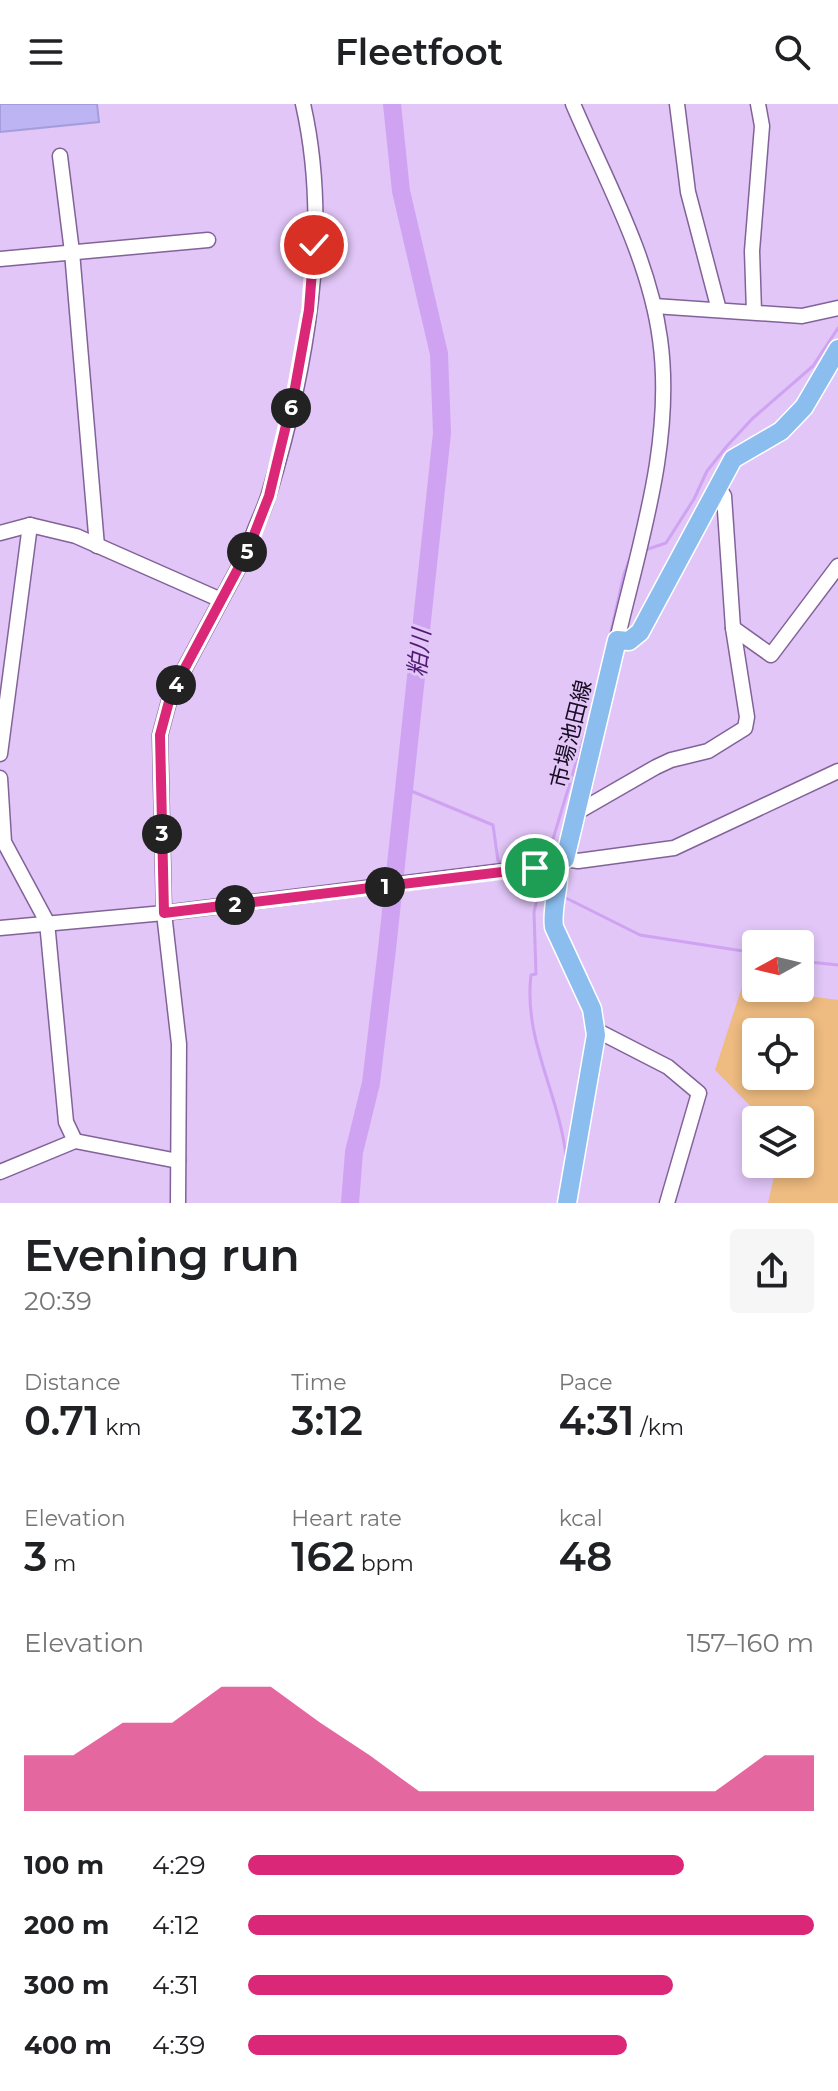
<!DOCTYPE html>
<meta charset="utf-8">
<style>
body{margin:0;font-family:Montserrat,"Noto Sans JP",sans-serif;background:#f6f6f6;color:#202124;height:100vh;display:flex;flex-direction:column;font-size:30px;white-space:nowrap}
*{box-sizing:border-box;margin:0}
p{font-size:26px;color:#757577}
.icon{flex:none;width:44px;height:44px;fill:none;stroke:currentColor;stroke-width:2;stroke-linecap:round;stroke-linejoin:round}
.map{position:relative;height:1099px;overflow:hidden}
.drawer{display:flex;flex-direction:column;background:#fff;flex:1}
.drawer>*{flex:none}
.needle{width:52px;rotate:262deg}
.controls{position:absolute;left:742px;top:826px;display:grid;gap:16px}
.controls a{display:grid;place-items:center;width:72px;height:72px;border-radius:8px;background:#fff;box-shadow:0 4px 12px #0003;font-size:40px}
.pin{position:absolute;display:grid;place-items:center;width:68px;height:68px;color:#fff;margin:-34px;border:4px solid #fff;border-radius:50%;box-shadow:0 2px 8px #0007}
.km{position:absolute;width:40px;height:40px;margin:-20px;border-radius:50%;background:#222;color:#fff;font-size:22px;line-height:40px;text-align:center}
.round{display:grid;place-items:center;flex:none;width:84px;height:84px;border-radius:8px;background:#f6f6f6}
.summary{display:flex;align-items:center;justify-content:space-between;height:136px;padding:0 24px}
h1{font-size:44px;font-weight:600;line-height:60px}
.metrics{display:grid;grid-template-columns:repeat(3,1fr);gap:12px;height:136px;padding:8px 24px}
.metrics div{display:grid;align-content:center}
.metrics b{font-size:40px;font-weight:600}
.metrics small{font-size:22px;font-weight:400}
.metrics p{font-size:22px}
.chart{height:224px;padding:16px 24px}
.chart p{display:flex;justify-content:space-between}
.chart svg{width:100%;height:144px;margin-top:8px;fill:#db2777;opacity:.7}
ul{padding:0 24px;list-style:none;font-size:26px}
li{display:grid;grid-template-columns:128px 96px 1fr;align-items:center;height:60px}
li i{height:20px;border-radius:10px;background:#db2777}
header{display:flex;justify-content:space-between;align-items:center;height:104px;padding:0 24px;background:#fff;font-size:36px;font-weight:600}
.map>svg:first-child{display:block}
.green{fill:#eebb80;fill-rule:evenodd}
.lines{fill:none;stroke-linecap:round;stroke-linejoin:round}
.stream{stroke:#cfa3f1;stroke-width:3}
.river{stroke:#cfa3f1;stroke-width:18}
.building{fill:#bcb4f3;stroke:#a49ddb;stroke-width:2}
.minor-casing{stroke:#826399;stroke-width:17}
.major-casing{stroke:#fff;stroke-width:21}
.minor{stroke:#fff;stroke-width:14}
.major{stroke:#8bbeee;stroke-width:18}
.route-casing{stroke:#fff;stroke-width:16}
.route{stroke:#db2777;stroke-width:10}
.labels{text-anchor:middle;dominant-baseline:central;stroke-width:6;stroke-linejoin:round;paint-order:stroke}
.street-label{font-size:22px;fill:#190d22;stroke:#e1c6f7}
.water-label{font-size:24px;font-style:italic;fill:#541b75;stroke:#e1c6f7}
</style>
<header><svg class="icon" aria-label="menu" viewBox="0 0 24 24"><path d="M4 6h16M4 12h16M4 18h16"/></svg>Fleetfoot<svg class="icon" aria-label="search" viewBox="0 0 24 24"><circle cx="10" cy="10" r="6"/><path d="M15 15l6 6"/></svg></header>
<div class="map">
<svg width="838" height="1099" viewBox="0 0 838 1099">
<rect width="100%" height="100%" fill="#e1c6f7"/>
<!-- green -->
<path class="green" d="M742,883L838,896V1099H768L777,1060H800V1016H764L715,966ZM756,928H800V972H756Z"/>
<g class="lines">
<!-- stream -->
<g class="stream">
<path d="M645,446L666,439L694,395L707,367L727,342L752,315L813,262L838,224"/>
<path d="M610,532L624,470L634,444"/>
<path d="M404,684L493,721L498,757L505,760"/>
<path d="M547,755L591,609"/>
<path d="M544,766L534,808L536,870L531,871C523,934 559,990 566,1052"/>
<path d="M522,770L550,785"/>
<path d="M564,793L640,831L756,849"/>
<path d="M800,857L838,861"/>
</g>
<!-- river -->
<path class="river" d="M350,1099L354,1048L371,979L387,845L442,329L439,250L401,87L392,0"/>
</g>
<!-- building -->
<path class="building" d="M0,0H97L99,18L0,28Z"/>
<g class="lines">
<defs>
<g id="minor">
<path d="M573,0C605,75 649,153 660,235C674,336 640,438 617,536"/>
<path d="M677,0L688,88L719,206"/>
<path d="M60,52L72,148L97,442"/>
<path d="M0,155L208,136"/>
<path d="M654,202L802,212L838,204"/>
<path d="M754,208L752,147L762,22L758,0"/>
<path d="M0,429L30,421L76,432L221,496"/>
<path d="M733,524L771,551L838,462"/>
<path d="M0,650L30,421"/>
<path d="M0,674L4,738L47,818L66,1018L75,1037"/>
<path d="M576,709L656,663L671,656L708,647L745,624L747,613L733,524L724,392L717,381"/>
<path d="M565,755L578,757L674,744L838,667"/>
<path d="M0,824L164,809L558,760"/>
<path d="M596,926L668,963L699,989L667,1099"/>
<path d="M0,1068L75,1037L178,1057"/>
<path d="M178,1099L179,940L164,809L160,631L171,590L248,446C253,426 263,410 269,390C306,267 332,127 303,0"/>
</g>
<path id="major" d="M567,1099L596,931L592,905L554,823C551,802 561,781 558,760L565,755L617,536L629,537L640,528L733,355L781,327L804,303L838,245"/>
</defs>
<!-- minor casing -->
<use href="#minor" class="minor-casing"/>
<!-- major casing -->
<use href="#major" class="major-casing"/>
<!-- minor -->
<use href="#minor" class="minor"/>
<!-- major -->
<use href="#major" class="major"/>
</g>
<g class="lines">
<defs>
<path id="route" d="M314,141L309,206L295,284L269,392L248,446L171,590L160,631L164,809L535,764"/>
</defs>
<!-- route casing -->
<use href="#route" class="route-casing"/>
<!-- route -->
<use href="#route" class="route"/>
</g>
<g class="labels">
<!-- street labels -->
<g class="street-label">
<text transform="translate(571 630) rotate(-76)">市場池田線</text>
</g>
<!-- water labels -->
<g class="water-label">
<text transform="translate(419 549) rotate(-84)">粕川</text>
</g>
</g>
</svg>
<div class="controls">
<a><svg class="needle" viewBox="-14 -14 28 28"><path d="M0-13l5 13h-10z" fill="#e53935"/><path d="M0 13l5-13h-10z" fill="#757577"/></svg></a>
<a><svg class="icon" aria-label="locate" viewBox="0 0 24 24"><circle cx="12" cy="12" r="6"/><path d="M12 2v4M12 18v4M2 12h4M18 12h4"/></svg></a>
<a><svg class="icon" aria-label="layers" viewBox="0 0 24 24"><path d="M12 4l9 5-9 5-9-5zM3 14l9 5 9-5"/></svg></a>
</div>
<div class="pin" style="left:535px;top:764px;background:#1e9e55"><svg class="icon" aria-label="arrive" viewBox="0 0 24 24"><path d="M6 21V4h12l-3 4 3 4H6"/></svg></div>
<div class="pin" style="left:314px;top:141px;background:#d93025"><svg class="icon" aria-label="check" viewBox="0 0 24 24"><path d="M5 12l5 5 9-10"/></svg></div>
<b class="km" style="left:385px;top:783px">1</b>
<b class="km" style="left:235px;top:801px">2</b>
<b class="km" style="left:162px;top:730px">3</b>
<b class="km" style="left:176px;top:581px">4</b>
<b class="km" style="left:247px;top:448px">5</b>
<b class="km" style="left:291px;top:304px">6</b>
</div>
<section class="drawer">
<div class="summary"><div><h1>Evening run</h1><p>20:39</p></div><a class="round"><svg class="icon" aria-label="share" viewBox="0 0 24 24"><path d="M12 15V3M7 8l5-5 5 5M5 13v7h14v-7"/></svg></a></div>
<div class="metrics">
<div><p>Distance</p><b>0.71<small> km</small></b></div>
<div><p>Time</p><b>3:12</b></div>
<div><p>Pace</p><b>4:31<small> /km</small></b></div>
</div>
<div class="metrics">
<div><p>Elevation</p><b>3<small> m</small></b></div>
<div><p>Heart rate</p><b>162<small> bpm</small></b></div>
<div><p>kcal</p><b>48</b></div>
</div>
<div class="chart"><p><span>Elevation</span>157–160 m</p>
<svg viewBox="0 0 160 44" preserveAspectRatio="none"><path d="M0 44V27L10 27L20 17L30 17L40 6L50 6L60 17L70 27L80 38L90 38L100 38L110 38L120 38L130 38L140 38L150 27L160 27V44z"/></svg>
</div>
<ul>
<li><b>100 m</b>4:29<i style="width:77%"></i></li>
<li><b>200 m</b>4:12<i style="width:100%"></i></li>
<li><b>300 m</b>4:31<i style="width:75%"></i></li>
<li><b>400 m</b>4:39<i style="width:67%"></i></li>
</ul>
</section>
